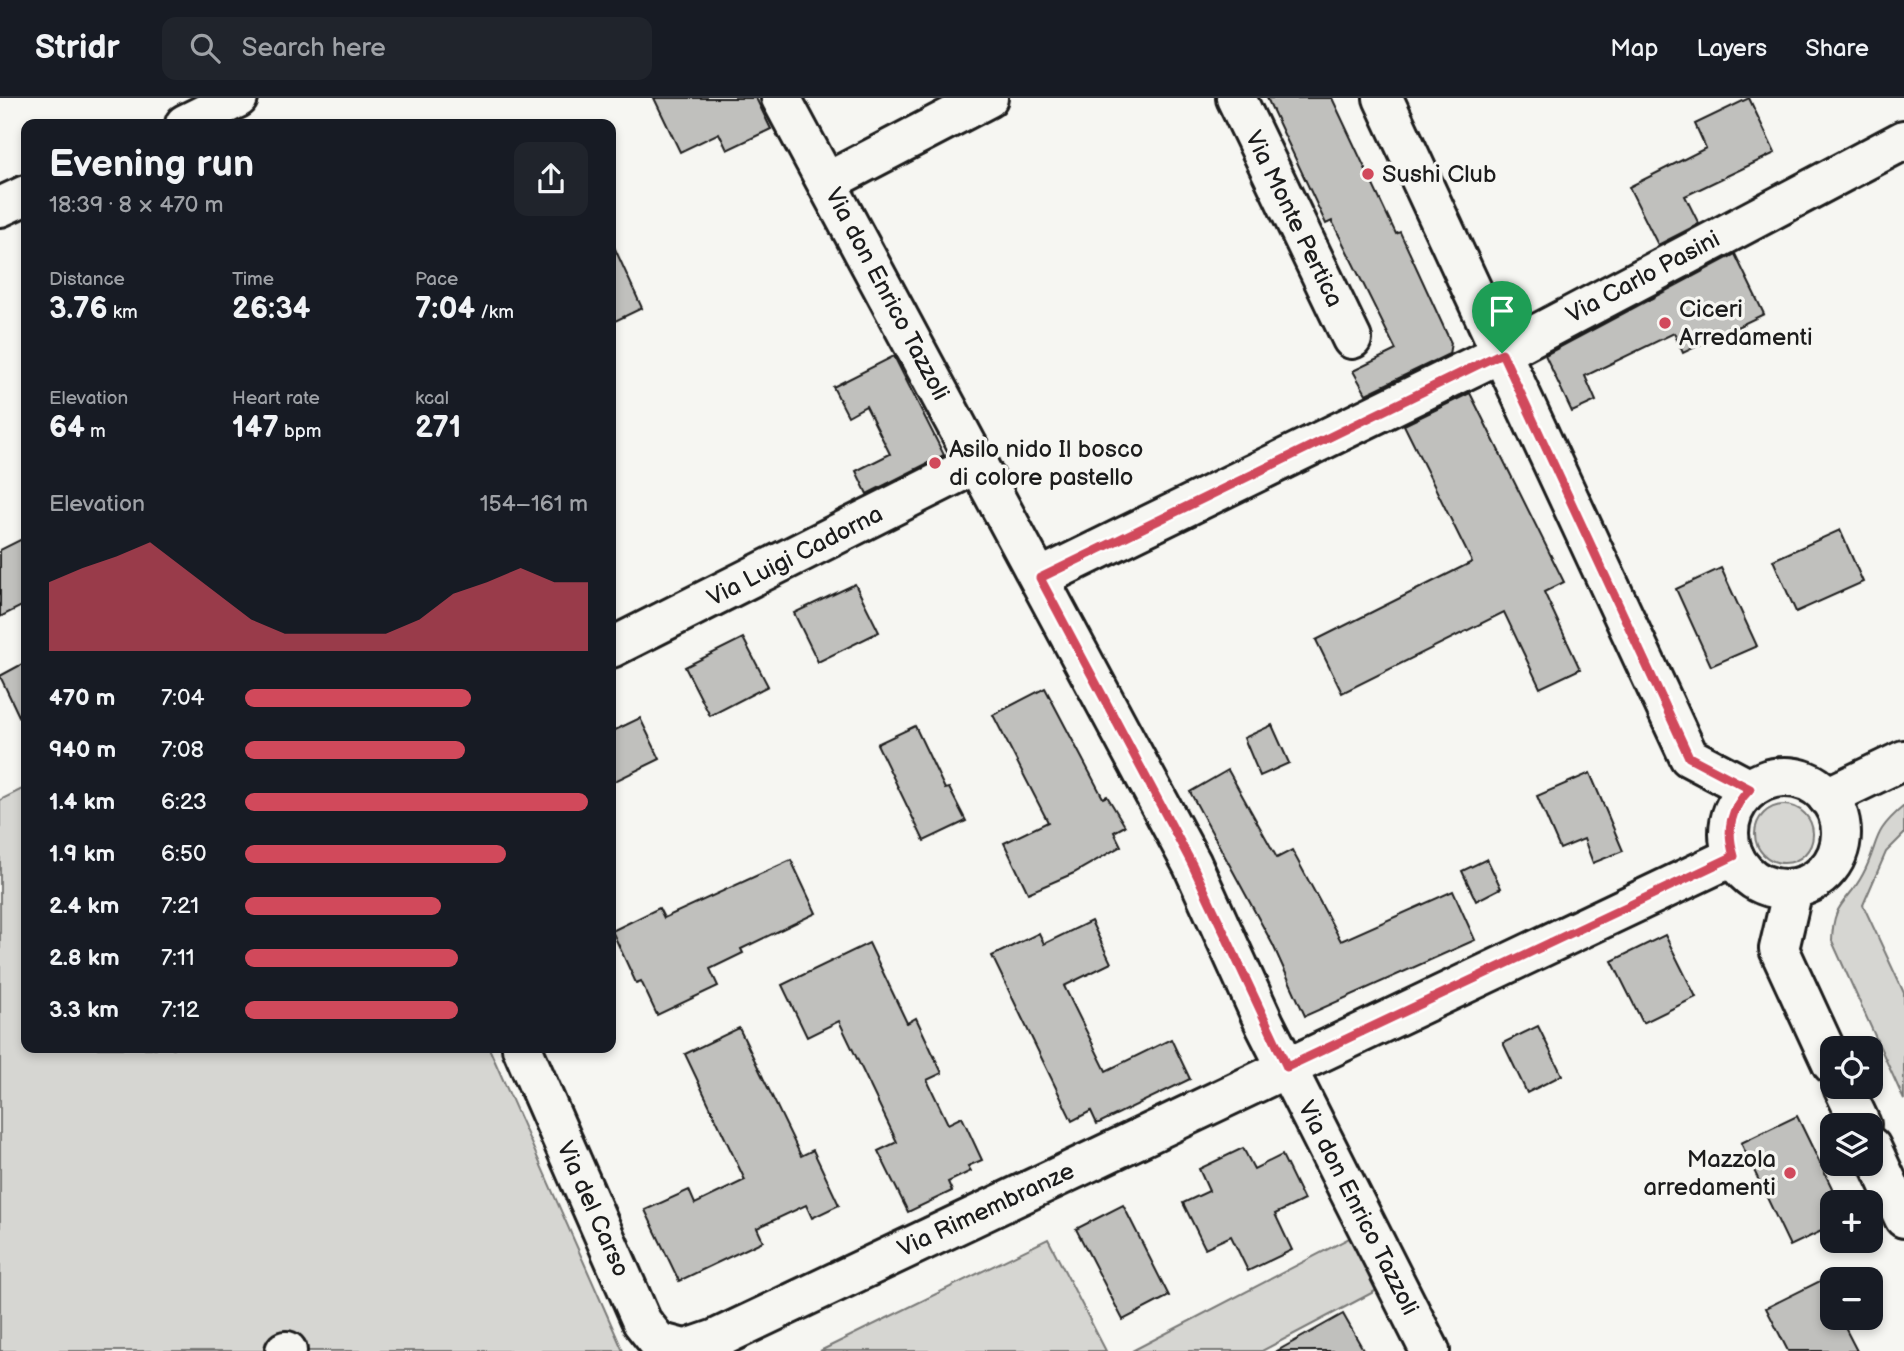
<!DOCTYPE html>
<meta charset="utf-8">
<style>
body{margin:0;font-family:"Balsamiq Sans",sans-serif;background:#20242c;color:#f1f3f6;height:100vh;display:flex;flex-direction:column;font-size:26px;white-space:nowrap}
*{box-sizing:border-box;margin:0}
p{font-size:23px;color:#9ea1a6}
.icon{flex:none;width:38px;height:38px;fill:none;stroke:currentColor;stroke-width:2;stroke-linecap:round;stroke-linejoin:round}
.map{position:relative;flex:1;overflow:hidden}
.side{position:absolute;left:21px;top:21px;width:595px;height:934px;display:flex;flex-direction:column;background:#171b24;border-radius:14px;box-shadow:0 4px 10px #0003}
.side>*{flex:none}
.fabs{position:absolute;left:1820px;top:938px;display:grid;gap:14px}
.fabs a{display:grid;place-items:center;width:63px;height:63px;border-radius:14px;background:#171b24;box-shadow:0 4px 10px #0003;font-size:35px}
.pin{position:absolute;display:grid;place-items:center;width:60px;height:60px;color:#fff;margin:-72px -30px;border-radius:50% 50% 50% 0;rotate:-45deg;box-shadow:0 0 7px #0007}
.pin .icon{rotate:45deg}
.round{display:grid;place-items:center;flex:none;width:74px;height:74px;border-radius:14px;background:#20242c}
.headline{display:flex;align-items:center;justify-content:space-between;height:119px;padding:0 28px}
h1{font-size:38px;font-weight:800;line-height:52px}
.metrics{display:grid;grid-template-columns:repeat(3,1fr);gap:10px;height:119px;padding:7px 28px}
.metrics div{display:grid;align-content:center}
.metrics b{font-size:30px;font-weight:800}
.metrics small{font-size:19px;font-weight:400}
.metrics p{font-size:19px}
.chart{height:196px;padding:14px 28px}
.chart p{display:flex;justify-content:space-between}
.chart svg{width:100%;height:126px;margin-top:7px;fill:#d1495b;opacity:.7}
ul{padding:0 28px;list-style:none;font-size:23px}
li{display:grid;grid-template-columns:112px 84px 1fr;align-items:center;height:52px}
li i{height:18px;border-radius:9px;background:#d1495b}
header{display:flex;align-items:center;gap:42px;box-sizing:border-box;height:98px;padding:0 35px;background:#171b24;border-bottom:2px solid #363941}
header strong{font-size:33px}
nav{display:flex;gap:38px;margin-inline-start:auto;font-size:24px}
.search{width:490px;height:63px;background:#20242c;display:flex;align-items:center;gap:18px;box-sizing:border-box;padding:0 24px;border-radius:14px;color:#9ea1a6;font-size:26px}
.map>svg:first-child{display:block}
.green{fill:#d6d6d2;stroke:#797977;stroke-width:2}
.building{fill:#c0c0bd;stroke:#1c1c1c;stroke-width:2}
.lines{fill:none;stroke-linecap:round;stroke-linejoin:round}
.minor-casing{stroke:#1c1c1c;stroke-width:44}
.minor{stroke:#f6f6f2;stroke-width:38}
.route-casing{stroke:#fff;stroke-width:14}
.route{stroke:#d1495b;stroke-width:9}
.poi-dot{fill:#d1495b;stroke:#f6f6f2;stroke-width:2.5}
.labels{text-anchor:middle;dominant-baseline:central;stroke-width:7;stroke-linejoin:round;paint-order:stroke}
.poi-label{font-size:24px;fill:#1c1c1c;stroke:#f6f6f2;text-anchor:start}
.street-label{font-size:24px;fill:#1c1c1c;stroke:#f6f6f2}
</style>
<header>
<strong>Stridr</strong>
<div class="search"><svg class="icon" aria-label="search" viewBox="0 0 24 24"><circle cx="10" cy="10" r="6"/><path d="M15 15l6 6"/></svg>Search here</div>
<nav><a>Map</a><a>Layers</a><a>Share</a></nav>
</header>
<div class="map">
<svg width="1904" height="1253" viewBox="0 0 1904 1253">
<rect width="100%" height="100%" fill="#f6f6f2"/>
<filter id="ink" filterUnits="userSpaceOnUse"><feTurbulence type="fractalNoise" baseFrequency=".0143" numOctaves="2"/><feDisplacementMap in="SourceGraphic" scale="14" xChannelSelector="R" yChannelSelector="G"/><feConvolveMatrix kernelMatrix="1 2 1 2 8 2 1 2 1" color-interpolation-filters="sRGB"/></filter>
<g filter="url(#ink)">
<!-- green -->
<g class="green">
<path d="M26,689V950H489L623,1253H0V702Z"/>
<circle cx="1784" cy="736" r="29"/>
<path d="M1904,708V736L1886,754L1863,807L1904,895V1002L1832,843C1833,802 1847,807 1863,776C1880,744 1870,736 1904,708Z"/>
<path d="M1355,1137L1383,1189L1262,1253H1132Z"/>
<path d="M1048,1141L1106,1253H820Z"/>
</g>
<!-- building -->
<g class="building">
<path d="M654,0H756L771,31L727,52L719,35L680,54Z"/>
<path d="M1267,0H1332L1396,136L1400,134L1451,245L1449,256L1366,296L1353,273L1396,252L1332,123L1326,126Z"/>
<path d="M1749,0L1775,55L1685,98L1699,126L1658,147L1629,89L1706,50L1695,26Z"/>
<path d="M611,142L642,210L611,225Z"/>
<path d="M1735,156L1764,216L1683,255L1674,235L1585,278L1596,303L1572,314L1545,257Z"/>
<path d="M894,258L944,357L867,396L856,373L890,356L866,308L848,318L833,289Z"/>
<path d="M1470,295L1564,484L1544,494L1580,571L1540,590L1504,514L1342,595L1316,542L1472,464L1404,327Z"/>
<path d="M1840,432L1863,484L1796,514L1773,462Z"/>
<path d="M26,439V506L0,519V452Z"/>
<path d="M1721,470L1757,548L1711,568L1676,491Z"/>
<path d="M855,486L879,534L818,564L794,515Z"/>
<path d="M743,540L768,588L710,618L685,569Z"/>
<path d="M26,564V633L0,578Z"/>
<path d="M1045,590L1103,700L1107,698L1125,728L1114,734L1121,748L1074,775L1028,795L1004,745L1048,724L993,617Z"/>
<path d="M640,620L660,661L611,685V634Z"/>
<path d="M1272,627L1289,665L1260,678L1244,640Z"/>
<path d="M915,628L945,691L949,690L966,723L924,743L877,646Z"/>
<path d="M1228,672L1277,760L1292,752L1341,843L1453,793L1475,842L1305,918L1273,847L1190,694Z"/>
<path d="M1590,675L1623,753L1593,765L1584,741L1560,751L1537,698Z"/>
<path d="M1487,761L1501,790L1476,803L1462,773Z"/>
<path d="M791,762L816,815L741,851L743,855L710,871L718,888L657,917L641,883L636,885L612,833L659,810L664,820Z"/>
<path d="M1091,823L1111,865L1064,888L1106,973L1171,941L1190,981L1097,1026L1091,1013L1072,1023L992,858L1039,835L1044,846Z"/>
<path d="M1665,837L1696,899L1643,925L1612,863Z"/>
<path d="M869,845L907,925L916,920L942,975L927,982L948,1026L962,1019L982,1062L968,1068L971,1073L948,1084L952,1093L908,1114L878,1053L897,1044L839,923L807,939L782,887Z"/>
<path d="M1538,928L1562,977L1527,995L1503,945Z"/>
<path d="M739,930L801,1058L813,1052L839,1107L812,1120L806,1107L757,1130L763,1143L679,1183L645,1112L689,1092L695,1106L745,1082L685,956Z"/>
<path d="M1797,1018L1832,1090V1128L1790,1148L1741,1045Z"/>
<path d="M1243,1050L1254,1071L1282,1057L1304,1102L1275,1116L1292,1152L1248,1173L1231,1138L1205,1150L1183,1105L1209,1093L1199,1071Z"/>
<path d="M1123,1107L1169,1198L1123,1222L1076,1131Z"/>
<path d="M1822,1182L1832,1203V1220H1840L1857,1253H1788L1766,1210Z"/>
<path d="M1343,1216L1364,1253H1277Z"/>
</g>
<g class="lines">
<defs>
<g id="minor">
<path d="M781,0L1192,766L1265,927L1430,1253"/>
<path d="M1236,0L1352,241"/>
<path d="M1383,0L1689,659L1750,691"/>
<path d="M185,26L238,0"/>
<path d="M827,84L988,0"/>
<path d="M0,109L26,97"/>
<path d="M1040,480L1501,255L1904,42"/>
<path d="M611,550L978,365"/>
<circle cx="1785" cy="735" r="56"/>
<path d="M1827,699L1904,662"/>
<path d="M1793,791L1779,851L1832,966"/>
<path d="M522,950L642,1224L658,1244L684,1251"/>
<path d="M1843,989L1861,1027"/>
<path d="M1871,1049L1904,1120"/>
<path d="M285,1253H287"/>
<path d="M681,1253L716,1241L1734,758"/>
</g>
</defs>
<!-- minor casing -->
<use href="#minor" class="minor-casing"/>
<!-- minor -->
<use href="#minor" class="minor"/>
</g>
</g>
<g class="lines" filter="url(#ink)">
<defs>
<path id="route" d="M1502,255L1689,659L1750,691C1730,711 1726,732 1734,758L1287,969L1192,766L1040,480Z"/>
</defs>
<!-- route casing -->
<use href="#route" class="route-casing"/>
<!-- route -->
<use href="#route" class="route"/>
</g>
<!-- markers -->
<g class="poi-dot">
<circle cx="1368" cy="76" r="7"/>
<circle cx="1665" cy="225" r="7"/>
<circle cx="935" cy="365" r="7"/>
<circle cx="1790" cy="1075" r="7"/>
</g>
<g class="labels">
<!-- poi labels -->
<g class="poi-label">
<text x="1382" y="76">Sushi Club</text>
<text x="1679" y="211">Ciceri<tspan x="1679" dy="28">Arredamenti</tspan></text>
<text x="949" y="351">Asilo nido Il bosco<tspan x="949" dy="28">di colore pastello</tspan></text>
<text x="1776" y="1061" text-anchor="end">Mazzola<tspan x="1776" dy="28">arredamenti</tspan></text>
</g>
<!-- street labels -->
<g class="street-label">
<text transform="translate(1294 121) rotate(64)">Via Monte Pertica</text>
<text transform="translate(1643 179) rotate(-28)">Via Carlo Pasini</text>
<text transform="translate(887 196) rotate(62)">Via don Enrico Tazzoli</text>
<text transform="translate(795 458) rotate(-27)">Via Luigi Cadorna</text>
<text transform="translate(1358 1110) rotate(63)">Via don Enrico Tazzoli</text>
<text transform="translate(593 1111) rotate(66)">Via del Carso</text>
<text transform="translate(986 1112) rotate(-25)">Via Rimembranze</text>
</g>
</g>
</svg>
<div class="fabs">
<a><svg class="icon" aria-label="locate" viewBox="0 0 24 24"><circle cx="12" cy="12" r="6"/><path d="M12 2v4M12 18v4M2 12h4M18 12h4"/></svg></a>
<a><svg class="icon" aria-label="layers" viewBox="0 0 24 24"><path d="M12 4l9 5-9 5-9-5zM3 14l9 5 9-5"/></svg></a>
<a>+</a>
<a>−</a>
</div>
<div class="pin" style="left:1502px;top:255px;background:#1e9e55"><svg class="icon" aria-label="arrive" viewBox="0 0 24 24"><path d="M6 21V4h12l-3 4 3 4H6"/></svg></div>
<section class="side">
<div class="headline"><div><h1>Evening run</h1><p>18:39 · 8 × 470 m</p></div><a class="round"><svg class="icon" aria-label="share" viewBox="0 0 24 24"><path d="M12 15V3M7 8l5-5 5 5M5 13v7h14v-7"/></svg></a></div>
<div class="metrics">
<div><p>Distance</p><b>3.76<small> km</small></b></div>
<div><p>Time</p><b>26:34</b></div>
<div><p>Pace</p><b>7:04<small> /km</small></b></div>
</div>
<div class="metrics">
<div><p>Elevation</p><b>64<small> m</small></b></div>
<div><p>Heart rate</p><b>147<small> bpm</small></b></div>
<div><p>kcal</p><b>271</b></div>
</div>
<div class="chart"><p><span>Elevation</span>154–161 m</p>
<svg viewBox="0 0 160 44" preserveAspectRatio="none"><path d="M0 44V20L10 15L20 11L30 6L40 15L50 24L60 33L70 38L80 38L90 38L100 38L110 33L120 24L130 20L140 15L150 20L160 20V44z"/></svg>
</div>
<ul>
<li><b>470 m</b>7:04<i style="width:66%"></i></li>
<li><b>940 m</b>7:08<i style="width:64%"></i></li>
<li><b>1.4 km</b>6:23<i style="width:100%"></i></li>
<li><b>1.9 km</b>6:50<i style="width:76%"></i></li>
<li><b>2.4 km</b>7:21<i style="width:57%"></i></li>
<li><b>2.8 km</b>7:11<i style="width:62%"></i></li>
<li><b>3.3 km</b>7:12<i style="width:62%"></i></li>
</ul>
</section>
</div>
